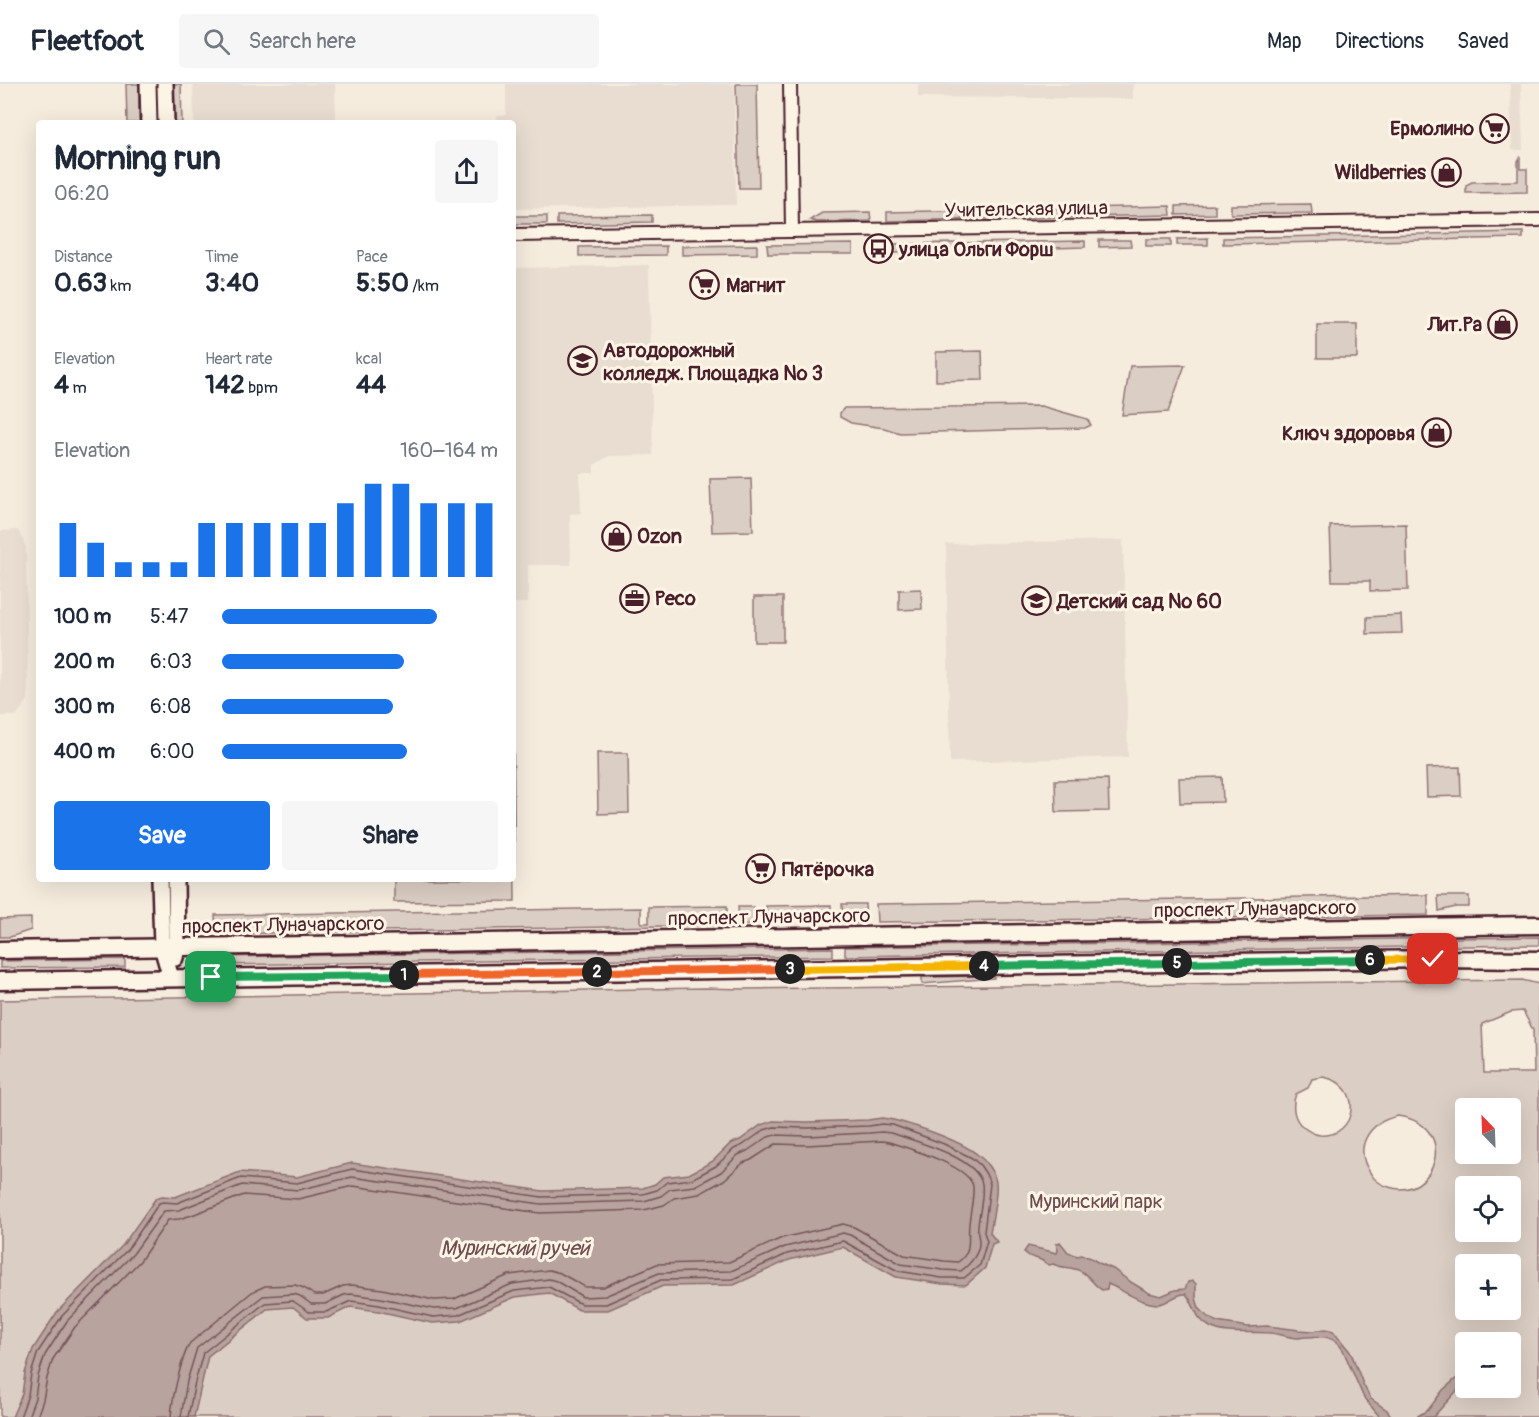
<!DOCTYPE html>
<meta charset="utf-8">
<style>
body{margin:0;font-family:Pangolin,sans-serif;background:#f6f6f7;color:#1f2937;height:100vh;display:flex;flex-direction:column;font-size:22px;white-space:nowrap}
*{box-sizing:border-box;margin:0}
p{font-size:20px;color:#747a83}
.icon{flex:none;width:33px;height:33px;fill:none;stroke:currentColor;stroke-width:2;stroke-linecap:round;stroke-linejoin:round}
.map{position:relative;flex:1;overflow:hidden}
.sheet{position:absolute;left:36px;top:36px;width:480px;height:762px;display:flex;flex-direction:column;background:#fff;border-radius:6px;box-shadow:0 6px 24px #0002}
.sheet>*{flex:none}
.needle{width:39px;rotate:337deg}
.controls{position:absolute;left:1455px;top:1014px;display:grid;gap:12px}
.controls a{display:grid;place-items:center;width:66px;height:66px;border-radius:6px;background:#fff;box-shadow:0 6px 24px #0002;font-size:30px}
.pin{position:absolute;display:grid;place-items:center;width:51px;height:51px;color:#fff;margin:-26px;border-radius:12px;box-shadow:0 3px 9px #0006}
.km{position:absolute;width:30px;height:30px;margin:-15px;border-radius:50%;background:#222;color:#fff;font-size:16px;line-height:30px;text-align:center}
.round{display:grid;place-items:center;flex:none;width:63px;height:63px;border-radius:6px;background:#f6f6f7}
.overview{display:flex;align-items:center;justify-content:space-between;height:102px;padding:0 18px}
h1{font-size:33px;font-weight:700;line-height:45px}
.stats{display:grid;grid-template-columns:repeat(3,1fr);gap:9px;height:102px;padding:6px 18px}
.stats div{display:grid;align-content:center}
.stats b{font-size:26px;font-weight:700}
.stats small{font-size:16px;font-weight:400}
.stats p{font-size:16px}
.chart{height:168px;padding:12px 18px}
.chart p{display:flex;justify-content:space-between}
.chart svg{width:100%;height:108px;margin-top:6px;stroke:#1a73e8;stroke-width:6}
.action{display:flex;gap:12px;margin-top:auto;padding:12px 18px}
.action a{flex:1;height:69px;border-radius:6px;background:#1a73e8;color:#fff;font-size:24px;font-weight:700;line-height:69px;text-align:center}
.action a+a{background:#f6f6f7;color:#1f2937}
ul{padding:0 18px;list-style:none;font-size:20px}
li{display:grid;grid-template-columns:96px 72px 1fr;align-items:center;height:45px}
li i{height:15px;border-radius:8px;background:#1a73e8}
header{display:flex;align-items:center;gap:36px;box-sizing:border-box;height:84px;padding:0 30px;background:#fff;border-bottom:2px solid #e0e1e3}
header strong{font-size:28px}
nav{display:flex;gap:33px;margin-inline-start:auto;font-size:21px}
.search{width:420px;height:54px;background:#f6f6f7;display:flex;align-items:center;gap:15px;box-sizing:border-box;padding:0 21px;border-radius:6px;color:#747a83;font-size:22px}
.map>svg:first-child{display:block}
.built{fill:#e8ddd0}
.green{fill:#dbcec4;stroke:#927678;stroke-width:1.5;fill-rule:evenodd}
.water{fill:#b8a39e;stroke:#8c6e70;stroke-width:1.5}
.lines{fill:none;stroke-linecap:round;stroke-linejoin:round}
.shore{stroke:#765459;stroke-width:1.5}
.minor-casing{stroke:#4a1f2b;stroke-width:16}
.tertiary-casing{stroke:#4a1f2b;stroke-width:20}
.secondary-casing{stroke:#4a1f2b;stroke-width:21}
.minor{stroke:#fcf5e5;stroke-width:12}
.tertiary{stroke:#fcf5e5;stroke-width:15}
.secondary{stroke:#fcf5e5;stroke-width:16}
.split-1-casing{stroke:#fff;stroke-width:12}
.split-2-casing{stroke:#fff;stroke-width:12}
.split-3-casing{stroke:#fff;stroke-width:12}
.split-4-casing{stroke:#fff;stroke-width:12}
.split-5-casing{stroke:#fff;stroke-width:12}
.split-6-casing{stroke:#fff;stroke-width:12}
.split-7-casing{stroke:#fff;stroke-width:12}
.split-1{stroke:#22a559;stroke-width:8}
.split-2{stroke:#f0652b;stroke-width:8}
.split-3{stroke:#f0652b;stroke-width:8}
.split-4{stroke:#f5b400;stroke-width:8}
.split-5{stroke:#22a559;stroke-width:8}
.split-6{stroke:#22a559;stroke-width:8}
.split-7{stroke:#f5b400;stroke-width:8}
.labels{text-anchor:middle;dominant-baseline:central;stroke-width:6;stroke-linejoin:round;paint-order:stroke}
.poi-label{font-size:20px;font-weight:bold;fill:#4a1f2b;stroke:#fcf5e5;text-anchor:start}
.street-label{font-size:20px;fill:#4a1f2b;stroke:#fcf5e5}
.park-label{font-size:20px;fill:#6e4b51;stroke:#fcf5e5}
.water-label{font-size:21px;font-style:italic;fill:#704d53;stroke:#fcf5e5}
</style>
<header>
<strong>Fleetfoot</strong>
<div class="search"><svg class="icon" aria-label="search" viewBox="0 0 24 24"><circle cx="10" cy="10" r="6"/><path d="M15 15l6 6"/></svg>Search here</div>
<nav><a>Map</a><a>Directions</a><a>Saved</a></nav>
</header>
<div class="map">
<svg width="1539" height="1333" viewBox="0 0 1539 1333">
<rect width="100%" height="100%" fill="#f5ecde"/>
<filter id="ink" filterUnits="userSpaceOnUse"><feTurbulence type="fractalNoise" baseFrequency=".0167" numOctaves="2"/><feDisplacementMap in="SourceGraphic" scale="12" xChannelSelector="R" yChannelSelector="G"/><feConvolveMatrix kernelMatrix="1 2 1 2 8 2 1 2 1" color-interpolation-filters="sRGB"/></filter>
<g filter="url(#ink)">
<!-- built -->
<g class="built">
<path d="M193,0H335L336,35H365V39H194Z"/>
<path d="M506,0H734L736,121L513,125V39H497V32L506,31Z"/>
<path d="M918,0H1133V15L918,13Z"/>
<path d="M1510,0H1521L1523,66H1512Z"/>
<path d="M649,181L653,371L609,372L594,381V389H580L581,429L570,430L571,481H528V519H513V184Z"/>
<path d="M18,446L26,463L28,616L16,632H0V447Z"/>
<path d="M1123,456L1128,673L950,678L946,460Z"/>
</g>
<!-- green -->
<g class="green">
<path d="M126,0H139V39H127Z"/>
<path d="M174,0H181L182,39H175Z"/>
<path d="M736,0H757L759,104H739Z"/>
<path d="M1520,74V85H1527V108L1466,109V101L1472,98L1518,97V77Z"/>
<path d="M1311,120L1312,129L1231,130V121Z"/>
<path d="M1215,121V130L1176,131V122Z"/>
<path d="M1170,122L1171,131L887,137V128Z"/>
<path d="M870,128L871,137L817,138L810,136L822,129Z"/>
<path d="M652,131V138L557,140V132Z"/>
<rect x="513" y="132" width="34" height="8"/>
<path d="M1523,148V154L1223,160V154Z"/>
<path d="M1208,154V161H1177V155Z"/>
<rect x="1146" y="155" width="25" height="7"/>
<path d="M1099,156H1130L1131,162L1099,163Z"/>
<path d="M1085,157V163L892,169V160Z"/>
<path d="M853,160V170H768L767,161Z"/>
<path d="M757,161V170L682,171V162Z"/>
<path d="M666,162V171L579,172V163Z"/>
<rect x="1317" y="240" width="40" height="34"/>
<path d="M982,267L983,296L936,297V268Z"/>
<path d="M1185,281L1168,328L1122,331L1130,282Z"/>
<path d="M1041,322L1087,335L1091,341L1085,344L900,349L884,344L851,339L840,333V329L844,324Z"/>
<path d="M751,394L753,447L712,448L710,395Z"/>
<path d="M1406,440L1408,506L1370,507V497H1332L1330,442Z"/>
<path d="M921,505L922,525L899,526V506Z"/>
<rect x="754" y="513" width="29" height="45"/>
<path d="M1401,531L1402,549L1367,550V533Z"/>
<path d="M513,630L515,817L394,818V795H513Z"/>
<path d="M597,669H628L629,729L598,730Z"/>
<path d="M1460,683L1461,712L1427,713L1426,684Z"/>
<path d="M1222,693L1223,718L1180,719L1179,694Z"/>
<path d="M1108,695L1109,727L1056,728L1055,696Z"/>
<path d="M1428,811V831L877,838L876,820Z"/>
<path d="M1438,812H1469V823H1456L1439,827Z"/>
<path d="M842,820H865L866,839H843Z"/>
<path d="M831,821V833L766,835V822Z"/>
<path d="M727,822V829L719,841L216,850L215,831L641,824V839H649V823Z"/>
<path d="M738,823H754V841H744L739,834Z"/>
<path d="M31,834V846L10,853H0V835Z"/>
<path d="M1539,853V861L845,872V863Z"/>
<path d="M833,864V872L218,881L217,873Z"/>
<path d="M125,875V883L0,884V877Z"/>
<path d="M994,892V894L922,900V893Z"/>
<path d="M1522,896L1539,900V1333H0V916L705,904L743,905ZM1523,927L1533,946L1534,989H1484L1482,940L1511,928ZM1323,993C1365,1000 1357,1054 1320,1051C1312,1050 1306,1046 1300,1040C1293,1032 1292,1020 1296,1010L1308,1004L1312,995ZM1466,1024H1510V1070H1466ZM1398,1032C1461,1041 1435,1118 1389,1103C1382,1101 1375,1097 1371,1090C1352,1063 1369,1038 1398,1032ZM1466,1102H1510V1148H1466ZM1466,1180H1510V1226H1466ZM1466,1258H1510V1304H1466Z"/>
</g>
<!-- water -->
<g class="water">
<path d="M882,1034C905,1037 960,1056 978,1071C986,1077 994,1088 996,1098C998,1110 992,1136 990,1149L997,1158L992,1160L985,1184L966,1201L942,1200L896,1193L843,1163L789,1176L734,1201L663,1202L608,1226H579L549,1209L515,1213L460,1237L432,1239L378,1227L350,1223L328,1234H307L293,1223L267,1225L208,1272L194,1333H12L22,1310L25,1289L33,1265L57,1228L123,1161L156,1114L162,1112L175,1113L240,1088L297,1093L352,1079L543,1107L643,1104L655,1100L663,1093L689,1090L713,1077L730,1060L740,1056L761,1041L773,1037L807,1038L868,1036Z"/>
<path d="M1060,1158L1068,1168L1077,1172L1082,1171L1091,1174L1099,1179L1113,1185L1129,1197L1149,1209L1161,1212L1175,1206L1185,1205L1188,1198L1193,1197L1196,1200V1214L1199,1224L1208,1233L1217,1238L1248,1243L1268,1242L1299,1246L1313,1247L1326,1245L1333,1247L1351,1269L1363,1300L1371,1315L1387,1326L1392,1333H1380L1364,1314L1343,1266C1334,1251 1322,1252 1306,1253C1303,1253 1300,1254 1297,1254C1288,1253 1279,1250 1270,1249C1251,1247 1227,1252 1210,1243C1194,1234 1196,1222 1186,1210C1176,1209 1169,1219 1159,1220C1141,1220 1123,1206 1108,1200L1107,1205L1102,1206C1093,1201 1088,1189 1078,1186C1070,1183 1061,1184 1053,1180L1049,1181L1041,1176L1026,1171V1169L1024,1168L1028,1162L1057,1169L1058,1166L1056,1160Z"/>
<path d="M1465,1287V1298L1433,1333H1416L1428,1326L1443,1306Z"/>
</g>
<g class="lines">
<!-- shore -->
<g class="shore">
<path d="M20,1333L28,1311L31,1290L38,1268L62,1232L128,1165L159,1119L163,1118L177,1119L241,1094L297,1099L352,1085L542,1113L643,1110L657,1106L667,1098L692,1095L716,1082L734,1065L743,1061L764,1046L774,1043L807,1044L869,1042L882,1040L893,1041L944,1060L972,1074L980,1081L986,1090L990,1100L984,1148L987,1157L980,1181L964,1194H942L898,1187L843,1157L787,1170L733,1195L661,1196L606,1220H581L549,1203L514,1207L458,1231L433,1233L379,1221L351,1217L326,1228H309L293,1217L265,1219L203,1269L195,1298L188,1333"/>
<path d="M28,1333L35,1314L38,1292L45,1271L67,1237L133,1170L164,1127L179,1126L242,1101L298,1106L352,1093L541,1120L644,1117L661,1112L670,1105L695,1102L721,1088L738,1071L747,1067L768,1053L775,1051L808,1052L869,1049L882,1048L891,1049C914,1057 977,1073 982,1100C984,1112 979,1130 978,1142C977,1148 978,1151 979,1156C980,1169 970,1180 961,1187L943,1186L901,1180L850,1151L843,1149L785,1163L731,1187L659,1189L605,1212L583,1213L556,1197L549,1195L512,1200L457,1224L434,1225L381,1214L351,1210L344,1211L325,1220H311L300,1212L294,1210L263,1212L197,1264L187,1297L181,1333"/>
<path d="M37,1333L43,1316L47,1294L53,1275L75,1243L140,1177L168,1136L179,1135L192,1131L244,1111L298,1115L353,1102L540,1129L644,1126L664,1121L674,1114L699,1110L724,1096L743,1079L751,1076L776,1060L807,1061L882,1057L889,1058C907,1064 971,1082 973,1103C974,1114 970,1128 969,1140C967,1156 973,1167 958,1178L944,1177L904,1171L854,1143L843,1140L782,1154L729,1178L657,1180L603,1203H585L560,1189L549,1186L509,1191L454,1215L434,1216L382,1205L352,1201L343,1202L323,1211H314L304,1204L295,1201L265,1202L252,1208L190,1259C181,1274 172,1315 171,1333"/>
</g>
<defs>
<g id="minor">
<path d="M790,0L792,147"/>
<path d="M513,151L1539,136"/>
</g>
<g id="tertiary">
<path d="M148,0L149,39"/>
<path d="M165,0L166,39"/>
<path d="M160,795L162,863L171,894"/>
<path d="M175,874L177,863L176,795"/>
</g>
<g id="secondary">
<path d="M0,866L1539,841"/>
<path d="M0,897L1433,875L1539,876"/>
</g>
</defs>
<!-- minor casing -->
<use href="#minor" class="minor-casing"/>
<!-- tertiary casing -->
<use href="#tertiary" class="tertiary-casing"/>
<!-- secondary casing -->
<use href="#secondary" class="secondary-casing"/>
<!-- minor -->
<use href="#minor" class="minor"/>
<!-- tertiary -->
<use href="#tertiary" class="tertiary"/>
<!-- secondary -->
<use href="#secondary" class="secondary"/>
</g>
</g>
<g class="lines" filter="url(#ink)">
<defs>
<path id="split-1" d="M211,893L404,891"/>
<path id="split-2" d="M404,891L597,888"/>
<path id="split-3" d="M597,888L790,885"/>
<path id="split-4" d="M790,885L984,882"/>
<path id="split-5" d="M984,882L1177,879"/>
<path id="split-6" d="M1177,879L1370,876"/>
<path id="split-7" d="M1370,876L1433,875"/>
</defs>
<!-- split-1 casing -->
<use href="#split-1" class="split-1-casing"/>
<!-- split-2 casing -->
<use href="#split-2" class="split-2-casing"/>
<!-- split-3 casing -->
<use href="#split-3" class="split-3-casing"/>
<!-- split-4 casing -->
<use href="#split-4" class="split-4-casing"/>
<!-- split-5 casing -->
<use href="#split-5" class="split-5-casing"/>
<!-- split-6 casing -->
<use href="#split-6" class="split-6-casing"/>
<!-- split-7 casing -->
<use href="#split-7" class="split-7-casing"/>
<!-- split-1 -->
<use href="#split-1" class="split-1"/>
<!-- split-2 -->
<use href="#split-2" class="split-2"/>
<!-- split-3 -->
<use href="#split-3" class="split-3"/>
<!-- split-4 -->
<use href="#split-4" class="split-4"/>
<!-- split-5 -->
<use href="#split-5" class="split-5"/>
<!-- split-6 -->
<use href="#split-6" class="split-6"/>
<!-- split-7 -->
<use href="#split-7" class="split-7"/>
</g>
<!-- icons -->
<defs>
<symbol id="supermarket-ring" viewBox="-11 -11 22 22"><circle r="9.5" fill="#fcf5e5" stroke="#4a1f2b" stroke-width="1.5"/><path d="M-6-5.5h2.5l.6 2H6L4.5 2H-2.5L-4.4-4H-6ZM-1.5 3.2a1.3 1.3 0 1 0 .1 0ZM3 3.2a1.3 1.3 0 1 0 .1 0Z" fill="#4a1f2b"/></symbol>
<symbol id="shop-ring" viewBox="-11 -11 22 22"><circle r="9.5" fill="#fcf5e5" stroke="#4a1f2b" stroke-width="1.5"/><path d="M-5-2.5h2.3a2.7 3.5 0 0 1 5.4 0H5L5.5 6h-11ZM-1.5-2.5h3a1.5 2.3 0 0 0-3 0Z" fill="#4a1f2b"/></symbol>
<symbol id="bus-ring" viewBox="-11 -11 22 22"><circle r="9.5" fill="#fcf5e5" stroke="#4a1f2b" stroke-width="1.5"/><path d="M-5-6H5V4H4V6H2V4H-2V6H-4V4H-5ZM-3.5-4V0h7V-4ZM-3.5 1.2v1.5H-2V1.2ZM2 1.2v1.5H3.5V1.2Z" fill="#4a1f2b"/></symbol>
<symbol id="university-ring" viewBox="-11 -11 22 22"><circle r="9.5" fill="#fcf5e5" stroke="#4a1f2b" stroke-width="1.5"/><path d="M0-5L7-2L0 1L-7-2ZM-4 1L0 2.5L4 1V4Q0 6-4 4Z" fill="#4a1f2b"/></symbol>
<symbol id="office-ring" viewBox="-11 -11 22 22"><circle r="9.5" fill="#fcf5e5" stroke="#4a1f2b" stroke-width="1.5"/><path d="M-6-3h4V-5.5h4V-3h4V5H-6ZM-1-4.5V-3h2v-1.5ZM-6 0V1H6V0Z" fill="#4a1f2b"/></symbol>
<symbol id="school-ring" viewBox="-11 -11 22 22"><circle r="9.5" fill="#fcf5e5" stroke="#4a1f2b" stroke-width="1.5"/><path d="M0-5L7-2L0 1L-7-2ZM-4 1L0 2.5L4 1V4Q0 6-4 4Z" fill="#4a1f2b"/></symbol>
</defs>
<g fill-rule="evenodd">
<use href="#supermarket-ring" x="1478" y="28" width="33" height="33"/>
<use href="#shop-ring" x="1430" y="72" width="33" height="33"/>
<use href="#bus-ring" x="862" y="148" width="33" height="33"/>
<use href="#supermarket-ring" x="688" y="184" width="33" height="33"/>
<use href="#shop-ring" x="1486" y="224" width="33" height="33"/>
<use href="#university-ring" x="566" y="260" width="33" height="33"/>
<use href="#shop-ring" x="1420" y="332" width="33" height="33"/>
<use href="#shop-ring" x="600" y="436" width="33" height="33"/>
<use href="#office-ring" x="618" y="498" width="33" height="33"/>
<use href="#school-ring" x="1020" y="500" width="33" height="33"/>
<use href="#supermarket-ring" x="744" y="768" width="33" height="33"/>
</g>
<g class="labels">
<!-- poi labels -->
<g class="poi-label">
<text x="1474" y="44" text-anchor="end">Ермолино</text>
<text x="1426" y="88" text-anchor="end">Wildberries</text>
<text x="899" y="165">улица Ольги Форш</text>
<text x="726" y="201">Магнит</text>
<text x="1482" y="240" text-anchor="end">Лит.Ра</text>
<text x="603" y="266">Автодорожный<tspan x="603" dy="23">колледж. Площадка № 3</tspan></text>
<text x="1415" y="349" text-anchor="end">Ключ здоровья</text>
<text x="637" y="452">Ozon</text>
<text x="655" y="514">Ресо</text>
<text x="1057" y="517">Детский сад № 60</text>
<text x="782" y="785">Пятёрочка</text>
</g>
<!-- street labels -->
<g class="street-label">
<text transform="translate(1026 125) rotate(-1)">Учительская улица</text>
<text transform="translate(1255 825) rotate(-1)">проспект Луначарского</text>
<text transform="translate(769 833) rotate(-1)">проспект Луначарского</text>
<text transform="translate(283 841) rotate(-1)">проспект Луначарского</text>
</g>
<!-- park labels -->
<g class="park-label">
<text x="1096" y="1117">Муринский парк</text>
</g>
<!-- water labels -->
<g class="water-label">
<text x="515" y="1164">Муринский ручей</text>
</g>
</g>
</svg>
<div class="controls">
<a><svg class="needle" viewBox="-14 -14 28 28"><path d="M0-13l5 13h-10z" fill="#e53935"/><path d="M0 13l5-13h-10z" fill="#747a83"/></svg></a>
<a><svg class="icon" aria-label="locate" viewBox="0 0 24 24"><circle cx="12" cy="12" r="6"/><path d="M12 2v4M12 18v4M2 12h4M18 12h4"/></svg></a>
<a>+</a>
<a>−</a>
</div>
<div class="pin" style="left:211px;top:893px;background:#1e9e55"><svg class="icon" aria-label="arrive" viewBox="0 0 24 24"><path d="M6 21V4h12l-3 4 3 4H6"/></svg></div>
<div class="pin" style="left:1433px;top:875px;background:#d93025"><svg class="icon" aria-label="check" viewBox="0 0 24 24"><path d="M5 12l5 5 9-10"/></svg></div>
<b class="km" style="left:404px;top:891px">1</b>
<b class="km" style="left:597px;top:888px">2</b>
<b class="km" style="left:790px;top:885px">3</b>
<b class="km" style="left:984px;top:882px">4</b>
<b class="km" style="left:1177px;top:879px">5</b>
<b class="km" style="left:1370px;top:876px">6</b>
<section class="sheet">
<div class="overview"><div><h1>Morning run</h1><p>06:20</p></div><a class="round"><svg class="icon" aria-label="share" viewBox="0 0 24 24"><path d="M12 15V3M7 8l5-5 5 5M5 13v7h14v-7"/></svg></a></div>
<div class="stats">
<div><p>Distance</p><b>0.63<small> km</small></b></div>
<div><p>Time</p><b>3:40</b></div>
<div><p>Pace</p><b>5:50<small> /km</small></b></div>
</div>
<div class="stats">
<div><p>Elevation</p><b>4<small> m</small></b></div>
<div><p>Heart rate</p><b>142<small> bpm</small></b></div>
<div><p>kcal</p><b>44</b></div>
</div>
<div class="chart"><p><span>Elevation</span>160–164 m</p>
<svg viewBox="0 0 160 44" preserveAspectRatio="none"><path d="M5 44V22M15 44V30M25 44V38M35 44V38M45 44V38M55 44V22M65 44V22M75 44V22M85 44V22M95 44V22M105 44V14M115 44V6M125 44V6M135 44V14M145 44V14M155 44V14"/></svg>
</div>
<ul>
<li><b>100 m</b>5:47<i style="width:78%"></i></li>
<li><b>200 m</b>6:03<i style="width:66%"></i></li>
<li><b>300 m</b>6:08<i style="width:62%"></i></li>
<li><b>400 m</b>6:00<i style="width:67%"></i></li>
</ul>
<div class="action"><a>Save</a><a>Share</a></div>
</section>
</div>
